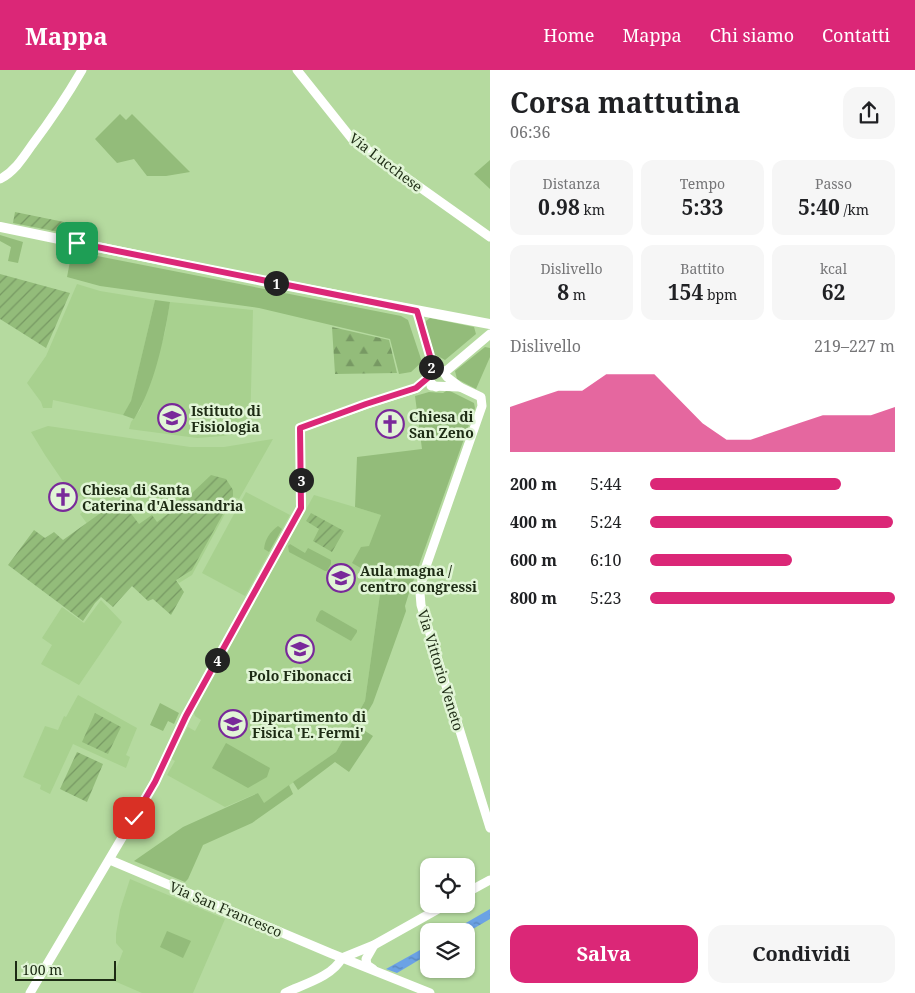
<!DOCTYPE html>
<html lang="it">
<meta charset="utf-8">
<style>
body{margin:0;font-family:"Noto Serif",serif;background:#f6f6f6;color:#202124;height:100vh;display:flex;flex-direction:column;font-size:19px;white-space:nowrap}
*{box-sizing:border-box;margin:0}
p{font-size:16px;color:#757577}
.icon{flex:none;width:28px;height:28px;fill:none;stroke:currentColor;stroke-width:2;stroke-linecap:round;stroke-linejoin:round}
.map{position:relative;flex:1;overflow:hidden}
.sheet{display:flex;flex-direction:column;background:#fff;width:425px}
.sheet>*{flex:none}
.fabs{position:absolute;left:420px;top:788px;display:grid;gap:10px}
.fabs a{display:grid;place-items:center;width:55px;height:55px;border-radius:10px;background:#fff;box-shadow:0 1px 4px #0004;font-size:25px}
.scale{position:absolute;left:15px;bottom:12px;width:101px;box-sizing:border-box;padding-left:5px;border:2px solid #1d2b14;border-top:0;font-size:14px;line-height:18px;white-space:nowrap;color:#1d2b14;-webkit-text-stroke:4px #e1f5d6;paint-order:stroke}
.pin{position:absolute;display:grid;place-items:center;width:42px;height:42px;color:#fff;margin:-21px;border-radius:10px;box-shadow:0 2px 8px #0006}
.km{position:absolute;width:25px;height:25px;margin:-12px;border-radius:50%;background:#222;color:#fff;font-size:14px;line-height:25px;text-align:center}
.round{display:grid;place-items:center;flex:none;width:52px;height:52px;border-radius:15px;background:#f6f6f6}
.summary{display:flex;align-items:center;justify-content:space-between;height:85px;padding:0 20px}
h1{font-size:28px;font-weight:700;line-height:38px}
.figures{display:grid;grid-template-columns:repeat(3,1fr);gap:8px;height:85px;padding:5px 20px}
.figures div{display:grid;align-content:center;border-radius:12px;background:#f6f6f6;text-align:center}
.figures b{font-size:21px;font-weight:700}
.figures small{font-size:14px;font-weight:400}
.figures p{font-size:14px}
.chart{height:140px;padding:10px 20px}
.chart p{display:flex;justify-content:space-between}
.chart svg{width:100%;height:90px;margin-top:5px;fill:#db2777;opacity:.7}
.cta{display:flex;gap:10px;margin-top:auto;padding:10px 20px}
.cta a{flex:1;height:58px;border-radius:15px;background:#db2777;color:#fff;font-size:20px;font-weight:700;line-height:58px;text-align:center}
.cta a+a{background:#f6f6f6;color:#202124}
ul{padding:0 20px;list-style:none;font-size:16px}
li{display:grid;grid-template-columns:80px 60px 1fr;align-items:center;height:38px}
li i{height:12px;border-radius:6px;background:#db2777}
header{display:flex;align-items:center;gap:30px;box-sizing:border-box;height:70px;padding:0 25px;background:#db2777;color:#fff}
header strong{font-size:24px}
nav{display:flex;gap:28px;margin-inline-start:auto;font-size:18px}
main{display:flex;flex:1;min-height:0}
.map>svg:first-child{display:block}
.built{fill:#a8d18f}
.green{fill:#93bc7a}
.forest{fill:url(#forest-firs)}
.garden{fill:url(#garden-furrows)}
.water{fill:url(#water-ripples)}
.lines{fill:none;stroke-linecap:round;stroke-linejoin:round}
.secondary{stroke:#fff;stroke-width:9}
.primary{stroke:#fff;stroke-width:10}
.route-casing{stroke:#fff;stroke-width:10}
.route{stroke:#db2777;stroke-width:6}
.labels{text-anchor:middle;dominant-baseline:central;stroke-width:5;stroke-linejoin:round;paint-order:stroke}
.street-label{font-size:14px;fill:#1d2b14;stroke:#e1f5d6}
.poi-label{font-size:14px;font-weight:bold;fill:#1d2b14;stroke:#e1f5d6;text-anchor:start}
</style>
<header>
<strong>Mappa</strong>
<nav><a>Home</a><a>Mappa</a><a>Chi siamo</a><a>Contatti</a></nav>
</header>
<main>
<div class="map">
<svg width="490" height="923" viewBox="0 0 490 923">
<defs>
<pattern id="forest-firs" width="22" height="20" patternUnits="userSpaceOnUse" patternTransform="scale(1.25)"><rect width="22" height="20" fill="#93bc7a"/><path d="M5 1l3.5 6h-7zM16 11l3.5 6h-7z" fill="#779963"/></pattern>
<pattern id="garden-furrows" width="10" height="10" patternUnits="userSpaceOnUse" patternTransform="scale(1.25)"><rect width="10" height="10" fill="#93bc7a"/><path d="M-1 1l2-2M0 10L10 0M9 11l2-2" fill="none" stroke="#779963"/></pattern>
<pattern id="water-ripples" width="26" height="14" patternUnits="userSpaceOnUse" patternTransform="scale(1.25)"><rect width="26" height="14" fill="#6ba2e5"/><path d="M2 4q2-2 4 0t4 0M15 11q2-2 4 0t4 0" fill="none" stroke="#5784b8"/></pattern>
</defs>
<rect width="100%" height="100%" fill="#b5da9f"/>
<!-- built -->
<g class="built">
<path d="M77,214L100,221L155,230L131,332L123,345L53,330L52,338H43L41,332L27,313L46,286Z"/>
<path d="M170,232L253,240L250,361L223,366L197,368L129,359L131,352L140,340L154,300L165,262Z"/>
<path d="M48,356L190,377H224L273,369L239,429L234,427L192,505L179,513L145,465L111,487L80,444L89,437L81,425L75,429L45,385L31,362Z"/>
<path d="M246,422L290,445L245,526L202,503Z"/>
<path d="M314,425L402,451L382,510L365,631L336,682L263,734L258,723L225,737L167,705L175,691L170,688L188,657L195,661L201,650L195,646L193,641Z"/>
<path d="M101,530L122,552L79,615L41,594L52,575L42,568L62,537L84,553Z"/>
<path d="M78,625L137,658L126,685L130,687L126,698L73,674L50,724L40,719L41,715L23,707L45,656L58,660L64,646L66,647Z"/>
<path d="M130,809L225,849L193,923H142L112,910L123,881L116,873V864L120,840Z"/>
</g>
<!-- green -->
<g class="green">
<path d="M120,44L126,50L132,44L190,102L166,106H147L134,89L117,93L95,69Z"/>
<path d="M490,90V119L474,104Z"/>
<path d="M0,165L23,172L18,193L8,191L11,177L0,171Z"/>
<path d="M72,181L401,246L408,250L422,292L411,302L399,304L390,269L259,238L100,216L67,207Z"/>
<path d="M155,230L170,232C164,270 154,317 134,349L123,345L131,331Z"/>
<path d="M430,248L474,257L476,264L445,290L434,284L425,255L426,251Z"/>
<path d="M485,277L490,278V287L476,319L457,309L455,301Z"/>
<path d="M448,320L474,333L475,338L409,523L405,536L406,541L373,633L359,657L373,666L349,702L335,692L298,720L293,712L336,682L365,631L382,510L352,493L361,477L369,476L381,445L355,437L357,387L422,379L415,326L429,322L443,323Z"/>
<path d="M278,456L282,459L269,482L264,479C265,469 270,462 278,456Z"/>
<path d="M290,474L305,483L308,478L331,490V494L327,501H325L289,482L288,476Z"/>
<path d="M322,540L357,560V562L351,571L316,551V549L320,541Z"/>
<path d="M160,633L179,643L174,654L168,651L163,661L150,655Z"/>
<path d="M226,673L270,698L267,707L248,718L212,698Z"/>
<path d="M289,715L293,724L252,753L203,775L188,809L185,812L134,791L183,757L258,723L264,733Z"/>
<path d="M167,861L191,871L183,888L160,877Z"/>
</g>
<!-- forest -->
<path class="forest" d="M332,257L389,270L397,303L335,304Z"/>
<!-- garden -->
<g class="garden">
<path d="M15,142L64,152V154L71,155L69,164L13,153Z"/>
<path d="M0,204L70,223L46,278L0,249Z"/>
<path d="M211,405L226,409L233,420V426L192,500L176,510L184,522L171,545L153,529L148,531L132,516L113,537L101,527L95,533L83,551L8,495L34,460L45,468L54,462L63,470L120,429L139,454L152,445L157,452L180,435L178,430L191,424Z"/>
<path d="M311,443L344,461L332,482L313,471L319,459L306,451Z"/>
<path d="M95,643L121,657L108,684L82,672Z"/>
<path d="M77,682L103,694L87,732L60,719Z"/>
</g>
<!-- water -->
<g class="water">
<path d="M490,839V849L466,863V861H452Z"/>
<path d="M429,875V884L397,903L386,899Z"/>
</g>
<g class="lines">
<!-- secondary -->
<g class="secondary">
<path d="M297,0L352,69L490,167"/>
<path d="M0,109C14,102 23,88 32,75C50,51 67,26 82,0"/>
<path d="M417,241L430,286L431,303L429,310L432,314L436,317"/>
<path d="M445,302L490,264"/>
<path d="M431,303L438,299L442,300L447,307L460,317L481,327L482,336L423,505L420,523L421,535L490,758"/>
<path d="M431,316L460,317"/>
<path d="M110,790L330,883L430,923"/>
<path d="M466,823L490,810"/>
<path d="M342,888L374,875L447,834"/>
<path d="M373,899L367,895L366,889L374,875"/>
<path d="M30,923L155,712L186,646L301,438L300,358L367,334L417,318L429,307"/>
<path d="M285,923C304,914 332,907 342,888"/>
</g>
<!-- primary -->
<path class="primary" d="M0,157L263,211L490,254"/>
</g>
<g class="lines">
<defs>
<path id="route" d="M77,173L417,241L430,286L431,302L429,307L416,318L366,334L300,358L301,438L186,646L155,712L134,748"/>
</defs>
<!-- route casing -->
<use href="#route" class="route-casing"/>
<!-- route -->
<use href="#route" class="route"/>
</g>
<!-- icons -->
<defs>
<symbol id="university-ring" viewBox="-11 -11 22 22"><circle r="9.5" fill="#e1f5d6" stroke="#79299a" stroke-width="1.5"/><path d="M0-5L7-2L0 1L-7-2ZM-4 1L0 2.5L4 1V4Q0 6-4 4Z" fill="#79299a"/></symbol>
<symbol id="church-ring" viewBox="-11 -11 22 22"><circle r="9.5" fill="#e1f5d6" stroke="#79299a" stroke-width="1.5"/><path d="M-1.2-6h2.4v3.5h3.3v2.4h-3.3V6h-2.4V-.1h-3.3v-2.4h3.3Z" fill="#79299a"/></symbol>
</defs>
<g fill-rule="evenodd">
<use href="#university-ring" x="156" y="332" width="32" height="32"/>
<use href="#church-ring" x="374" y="338" width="32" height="32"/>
<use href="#church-ring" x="47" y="411" width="32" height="32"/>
<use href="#university-ring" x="325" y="492" width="32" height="32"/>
<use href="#university-ring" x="284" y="563" width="32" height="32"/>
<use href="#university-ring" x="217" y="638" width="32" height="32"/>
</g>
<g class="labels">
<!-- street labels -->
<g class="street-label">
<text transform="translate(386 92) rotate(37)">Via Lucchese</text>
<text transform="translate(441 600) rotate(73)">Via Vittorio Veneto</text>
<text transform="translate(226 839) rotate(23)">Via San Francesco</text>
</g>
<!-- poi labels -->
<g class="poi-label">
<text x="191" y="340">Istituto di<tspan x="191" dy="16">Fisiologia</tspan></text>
<text x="409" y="346">Chiesa di<tspan x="409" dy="16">San Zeno</tspan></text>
<text x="82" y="419">Chiesa di Santa<tspan x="82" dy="16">Caterina d'Alessandria</tspan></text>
<text x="360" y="500">Aula magna /<tspan x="360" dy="16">centro congressi</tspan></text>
<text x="300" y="605" text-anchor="middle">Polo Fibonacci</text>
<text x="252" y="646">Dipartimento di<tspan x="252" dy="16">Fisica 'E. Fermi'</tspan></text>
</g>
</g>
</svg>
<div class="fabs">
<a><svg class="icon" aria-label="locate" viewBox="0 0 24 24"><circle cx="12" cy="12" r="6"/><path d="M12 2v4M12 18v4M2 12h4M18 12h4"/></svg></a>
<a><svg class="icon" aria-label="layers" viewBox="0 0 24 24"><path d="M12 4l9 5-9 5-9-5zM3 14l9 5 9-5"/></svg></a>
</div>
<div class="scale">100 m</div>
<div class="pin" style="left:77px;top:173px;background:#1e9e55"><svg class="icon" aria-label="arrive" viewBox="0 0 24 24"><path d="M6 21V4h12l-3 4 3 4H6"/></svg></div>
<div class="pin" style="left:134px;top:748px;background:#d93025"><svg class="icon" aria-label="check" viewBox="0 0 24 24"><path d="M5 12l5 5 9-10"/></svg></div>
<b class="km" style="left:276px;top:213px">1</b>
<b class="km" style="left:431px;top:297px">2</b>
<b class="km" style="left:301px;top:410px">3</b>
<b class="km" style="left:217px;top:590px">4</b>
</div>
<section class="sheet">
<div class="summary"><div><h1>Corsa mattutina</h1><p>06:36</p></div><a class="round"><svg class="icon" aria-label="share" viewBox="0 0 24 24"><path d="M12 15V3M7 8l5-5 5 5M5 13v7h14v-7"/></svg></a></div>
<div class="figures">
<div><p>Distanza</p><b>0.98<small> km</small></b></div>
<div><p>Tempo</p><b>5:33</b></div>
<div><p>Passo</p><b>5:40<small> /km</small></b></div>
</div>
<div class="figures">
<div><p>Dislivello</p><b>8<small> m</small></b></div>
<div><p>Battito</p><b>154<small> bpm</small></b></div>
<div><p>kcal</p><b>62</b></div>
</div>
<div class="chart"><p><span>Dislivello</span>219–227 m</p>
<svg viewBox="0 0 160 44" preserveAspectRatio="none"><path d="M0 44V22L10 18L20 14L30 14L40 6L50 6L60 6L70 18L80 30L90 38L100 38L110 34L120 30L130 26L140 26L150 26L160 22V44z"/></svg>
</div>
<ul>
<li><b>200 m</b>5:44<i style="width:78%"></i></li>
<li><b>400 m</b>5:24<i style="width:99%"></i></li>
<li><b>600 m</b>6:10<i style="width:58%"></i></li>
<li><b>800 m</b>5:23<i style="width:100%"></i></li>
</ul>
<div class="cta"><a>Salva</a><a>Condividi</a></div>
</section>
</main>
